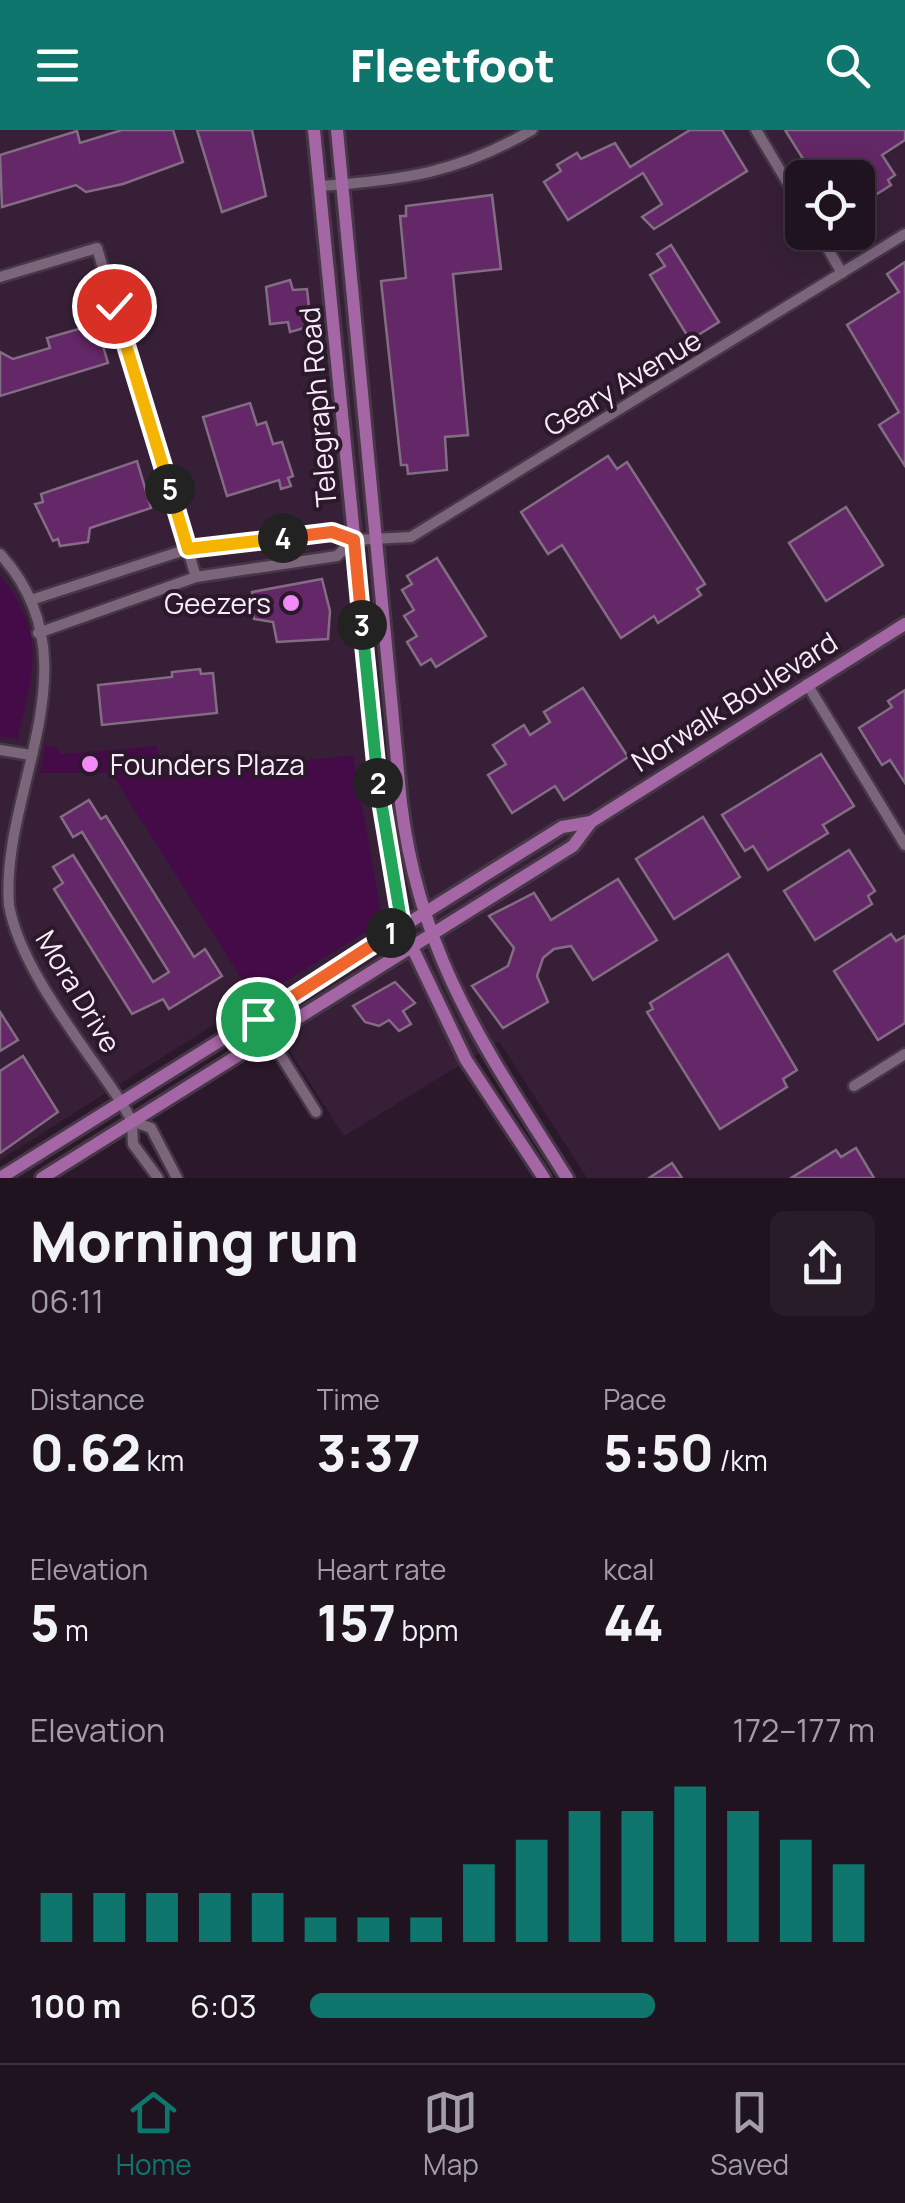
<!DOCTYPE html>
<meta charset="utf-8">
<style>
body{margin:0;font-family:Manrope,sans-serif;background:#281c29;color:#f1f3f6;height:100vh;display:flex;flex-direction:column;font-size:38px;white-space:nowrap}
*{box-sizing:border-box;margin:0}
p{font-size:32px;color:#a29ea5}
.icon{flex:none;width:55px;height:55px;fill:none;stroke:currentColor;stroke-width:2;stroke-linecap:round;stroke-linejoin:round}
.map{position:relative;height:1048px;overflow:hidden}
.panel{display:flex;flex-direction:column;background:#201320;flex:1}
.panel>*{flex:none}
.buttons{position:absolute;left:785px;top:30px;display:grid;gap:20px}
.buttons a{display:grid;place-items:center;width:90px;height:90px;border-radius:15px;background:#201320;box-shadow:0 5px 25px #0003,0 0 0 2px #3d323e;font-size:50px}
.pin{position:absolute;display:grid;place-items:center;width:85px;height:85px;color:#fff;margin:-42px;border:5px solid #fff;border-radius:50%;box-shadow:0 2px 10px #0007}
.km{position:absolute;width:50px;height:50px;margin:-25px;border-radius:50%;background:#222;color:#fff;font-size:28px;line-height:50px;text-align:center}
.round{display:grid;place-items:center;flex:none;width:105px;height:105px;border-radius:15px;background:#281c29}
.summary{display:flex;align-items:center;justify-content:space-between;height:170px;padding:0 30px}
h1{font-size:55px;font-weight:800;line-height:75px}
.figures{display:grid;grid-template-columns:repeat(3,1fr);gap:15px;height:170px;padding:10px 30px}
.figures div{display:grid;align-content:center}
.figures b{font-size:50px;font-weight:800}
.figures small{font-size:28px;font-weight:400}
.figures p{font-size:28px}
.chart{height:280px;padding:20px 30px}
.chart p{display:flex;justify-content:space-between}
.chart svg{width:100%;height:180px;margin-top:10px;stroke:#0f766e;stroke-width:6}
ul{padding:0 30px;list-style:none;font-size:32px}
li{display:grid;grid-template-columns:160px 120px 1fr;align-items:center;height:75px}
li i{height:25px;border-radius:12px;background:#0f766e}
header{display:flex;justify-content:space-between;align-items:center;height:130px;padding:0 30px;background:#0f766e;color:#fff;font-size:45px;font-weight:800}
.tab-bar{display:flex;justify-content:space-around;align-items:center;height:140px;border-top:2px solid #3d323e;background:#201320;font-size:28px;color:#a29ea5}
.tab-bar a{display:grid;justify-items:center;gap:5px}
.tab-bar .current{color:#0f766e}
.map>svg:first-child{display:block}
.built{fill:#372037;fill-rule:evenodd}
.green{fill:#450b48}
.building{fill:#642767;stroke:#836d83;stroke-width:2.5}
.lines{fill:none;stroke-linecap:round;stroke-linejoin:round}
.minor-casing{stroke:#463746;stroke-width:15}
.major-casing{stroke:#463746;stroke-width:18}
.minor{stroke:#7b657b;stroke-width:10}
.major{stroke:#a566a6;stroke-width:12}
.split-1-casing{stroke:#fff;stroke-width:20}
.split-2-casing{stroke:#fff;stroke-width:20}
.split-3-casing{stroke:#fff;stroke-width:20}
.split-4-casing{stroke:#fff;stroke-width:20}
.split-5-casing{stroke:#fff;stroke-width:20}
.split-6-casing{stroke:#fff;stroke-width:20}
.split-1{stroke:#f0652b;stroke-width:12}
.split-2{stroke:#22a559;stroke-width:12}
.split-3{stroke:#22a559;stroke-width:12}
.split-4{stroke:#f0652b;stroke-width:12}
.split-5{stroke:#f5b400;stroke-width:12}
.split-6{stroke:#f5b400;stroke-width:12}
.poi-dot{fill:#f18af4;stroke:#2b192b;stroke-width:4}
.labels{text-anchor:middle;dominant-baseline:central;stroke-width:8;stroke-linejoin:round;paint-order:stroke}
.street-label{font-size:28px;fill:#f9ecf9;stroke:#2b192b}
.poi-label{font-size:28px;fill:#f9ecf9;stroke:#2b192b;text-anchor:end}
</style>
<header><svg class="icon" aria-label="menu" viewBox="0 0 24 24"><path d="M4 6h16M4 12h16M4 18h16"/></svg>Fleetfoot<svg class="icon" aria-label="search" viewBox="0 0 24 24"><circle cx="10" cy="10" r="6"/><path d="M15 15l6 6"/></svg></header>
<div class="map">
<svg width="905" height="1048" viewBox="0 0 905 1048">
<rect width="100%" height="100%" fill="#2b192b"/>
<!-- built -->
<path class="built" d="M0,0H905V1048H587L499,911L344,1006L256,868L0,1030ZM802,48H858V102H802Z"/>
<!-- green -->
<g class="green">
<path d="M0,446C48,502 33,544 18,609L0,607Z"/>
<path d="M45,615L57,618L61,624L157,616L164,646L353,625L381,782L376,796L255,870L111,643H40Z"/>
</g>
<!-- building -->
<g class="building">
<path d="M122,0H173L183,32L123,54L86,62L76,55L2,77L0,25L77,1L80,13Z"/>
<path d="M197,0H252L266,66L222,82Z"/>
<path d="M690,0H722L747,41L654,99L642,87L662,74L643,43L568,90L544,52L561,41L557,35L577,23L581,29L615,13L630,37Z"/>
<path d="M785,0H905V10L882,25L895,45L888,50L891,55L858,76V48H815Z"/>
<path d="M492,65L501,139L453,144L468,305L445,307L447,340L408,344L407,335H401L381,151L406,148L400,86H406V76Z"/>
<path d="M671,115L719,192L690,210L650,145L665,136L657,124Z"/>
<path d="M905,132V336L879,295L899,282L847,195L899,162L887,144Z"/>
<path d="M290,150L293,160L307,159L311,196L290,202L288,192L270,194L266,157Z"/>
<path d="M89,196H97L108,233L0,266V222L13,229L50,218L47,208Z"/>
<path d="M250,273L257,295L266,292L273,314L282,312L293,346L288,348L291,356L281,359L279,350L227,366L203,287Z"/>
<path d="M608,326L617,339L627,332L705,454L697,459L701,465L658,493L654,486L621,508L562,415L548,424L521,382Z"/>
<path d="M137,331L151,378L90,398L88,412L60,416L58,409L53,411L35,374L43,372L41,364Z"/>
<path d="M846,377L883,435L826,471L789,413Z"/>
<path d="M437,428L486,506L436,537L431,529L421,535L407,512L417,506L404,486L414,480L402,460L412,454L407,446Z"/>
<path d="M322,449L330,481L328,509L277,512L273,492L254,489L252,462Z"/>
<path d="M200,539L201,544L213,543L217,583L102,595L98,555L172,547V542Z"/>
<path d="M583,558L628,627L564,670L555,656L512,683L488,645L506,634L493,615L524,595L530,605L550,592L544,582Z"/>
<path d="M905,560V653L890,630L882,635L859,598L892,577L888,571Z"/>
<path d="M821,624L854,676L823,695L828,703L768,740L753,716L745,721L722,685Z"/>
<path d="M89,670L101,689L106,686L194,827L205,819L222,846L169,879L163,869L132,884L54,759L63,753L53,737L73,725L153,852L169,842L82,702L73,707L61,687Z"/>
<path d="M703,687L740,747L674,789L636,729Z"/>
<path d="M849,720L875,761L868,766L872,774L815,810L784,761Z"/>
<path d="M618,749L657,810L593,850L571,816L554,819L543,828L537,846L548,872L503,898L472,856L508,836L514,818L489,786L534,763L551,790Z"/>
<path d="M891,804L896,811L905,806V893L878,910L834,841Z"/>
<path d="M728,824L797,940L783,949L787,957L720,999L647,882L653,879L650,873Z"/>
<path d="M395,852L415,873L403,881L411,894L399,901L389,890L379,896L365,892L353,876Z"/>
<path d="M0,882L18,910L0,921Z"/>
<path d="M23,926L58,982L0,1023V941Z"/>
<path d="M856,1018L874,1048H791L836,1020L841,1027Z"/>
<path d="M672,1033L682,1048H649Z"/>
</g>
<g class="lines">
<defs>
<g id="minor">
<path d="M756,0L802,77"/>
<path d="M320,56C404,50 458,43 532,0"/>
<path d="M818,102L842,143"/>
<path d="M0,147L97,118L196,447"/>
<path d="M0,424C99,532 0,659 9,775C20,839 85,917 121,972L132,991L133,1014L158,1048"/>
<path d="M31,470L188,419L332,402L354,410L411,407L905,104"/>
<path d="M38,503L196,447L337,426L354,410"/>
<path d="M807,554L905,715"/>
<path d="M0,620L31,625"/>
<path d="M268,905L316,982"/>
<path d="M854,956L905,924"/>
<path d="M132,991L151,998L177,1048"/>
</g>
<g id="major">
<path d="M314,0L381,679L402,796L466,930L544,1048"/>
<path d="M337,0L401,673C420,829 487,920 567,1048"/>
<path d="M0,1048L562,697L591,692"/>
<path d="M42,1048L573,716L591,692L905,494"/>
</g>
</defs>
<!-- minor casing -->
<use href="#minor" class="minor-casing"/>
<!-- major casing -->
<use href="#major" class="major-casing"/>
<!-- minor -->
<use href="#minor" class="minor"/>
<!-- major -->
<use href="#major" class="major"/>
</g>
<g class="lines">
<defs>
<path id="split-1" d="M258,889L391,803"/>
<path id="split-2" d="M378,653L402,796L391,803"/>
<path id="split-3" d="M362,495L378,653"/>
<path id="split-4" d="M283,408L332,402L354,410L362,495"/>
<path id="split-5" d="M170,359L188,419L283,408"/>
<path id="split-6" d="M114,176L170,359"/>
</defs>
<!-- split-1 casing -->
<use href="#split-1" class="split-1-casing"/>
<!-- split-2 casing -->
<use href="#split-2" class="split-2-casing"/>
<!-- split-3 casing -->
<use href="#split-3" class="split-3-casing"/>
<!-- split-4 casing -->
<use href="#split-4" class="split-4-casing"/>
<!-- split-5 casing -->
<use href="#split-5" class="split-5-casing"/>
<!-- split-6 casing -->
<use href="#split-6" class="split-6-casing"/>
<!-- split-1 -->
<use href="#split-1" class="split-1"/>
<!-- split-2 -->
<use href="#split-2" class="split-2"/>
<!-- split-3 -->
<use href="#split-3" class="split-3"/>
<!-- split-4 -->
<use href="#split-4" class="split-4"/>
<!-- split-5 -->
<use href="#split-5" class="split-5"/>
<!-- split-6 -->
<use href="#split-6" class="split-6"/>
</g>
<!-- markers -->
<g class="poi-dot">
<circle cx="291" cy="473" r="10"/>
<circle cx="90" cy="634" r="10"/>
</g>
<g class="labels">
<!-- street labels -->
<g class="street-label">
<text transform="translate(622 252) rotate(-31)">Geary Avenue</text>
<text transform="translate(317 277) rotate(-95)">Telegraph Road</text>
<text transform="translate(734 571) rotate(-32)">Norwalk Boulevard</text>
<text transform="translate(79 861) rotate(59)">Mora Drive</text>
</g>
<!-- poi labels -->
<g class="poi-label">
<text x="271" y="473">Geezers</text>
<text x="110" y="634" text-anchor="start">Founders Plaza</text>
</g>
</g>
</svg>
<div class="buttons">
<a><svg class="icon" aria-label="locate" viewBox="0 0 24 24"><circle cx="12" cy="12" r="6"/><path d="M12 2v4M12 18v4M2 12h4M18 12h4"/></svg></a>
</div>
<div class="pin" style="left:258px;top:889px;background:#1e9e55"><svg class="icon" aria-label="arrive" viewBox="0 0 24 24"><path d="M6 21V4h12l-3 4 3 4H6"/></svg></div>
<div class="pin" style="left:114px;top:176px;background:#d93025"><svg class="icon" aria-label="check" viewBox="0 0 24 24"><path d="M5 12l5 5 9-10"/></svg></div>
<b class="km" style="left:391px;top:803px">1</b>
<b class="km" style="left:378px;top:653px">2</b>
<b class="km" style="left:362px;top:495px">3</b>
<b class="km" style="left:283px;top:408px">4</b>
<b class="km" style="left:170px;top:359px">5</b>
</div>
<section class="panel">
<div class="summary"><div><h1>Morning run</h1><p>06:11</p></div><a class="round"><svg class="icon" aria-label="share" viewBox="0 0 24 24"><path d="M12 15V3M7 8l5-5 5 5M5 13v7h14v-7"/></svg></a></div>
<div class="figures">
<div><p>Distance</p><b>0.62<small> km</small></b></div>
<div><p>Time</p><b>3:37</b></div>
<div><p>Pace</p><b>5:50<small> /km</small></b></div>
</div>
<div class="figures">
<div><p>Elevation</p><b>5<small> m</small></b></div>
<div><p>Heart rate</p><b>157<small> bpm</small></b></div>
<div><p>kcal</p><b>44</b></div>
</div>
<div class="chart"><p><span>Elevation</span>172–177 m</p>
<svg viewBox="0 0 160 44" preserveAspectRatio="none"><path d="M5 44V32M15 44V32M25 44V32M35 44V32M45 44V32M55 44V38M65 44V38M75 44V38M85 44V25M95 44V19M105 44V12M115 44V12M125 44V6M135 44V12M145 44V19M155 44V25"/></svg>
</div>
<ul>
<li><b>100 m</b>6:03<i style="width:61%"></i></li>
</ul>
</section>
<nav class="tab-bar">
<a class="current"><svg class="icon" aria-label="home" viewBox="0 0 24 24"><path d="M3 11l9-7 9 7M6 9v11h12V9"/></svg>Home</a>
<a><svg class="icon" aria-label="map" viewBox="0 0 24 24"><path d="M3 6l6-2 6 2 6-2v14l-6 2-6-2-6 2zM9 4v14M15 6v14"/></svg>Map</a>
<a><svg class="icon" aria-label="saved" viewBox="0 0 24 24"><path d="M7 4h10v16l-5-4-5 4z"/></svg>Saved</a>
</nav>
